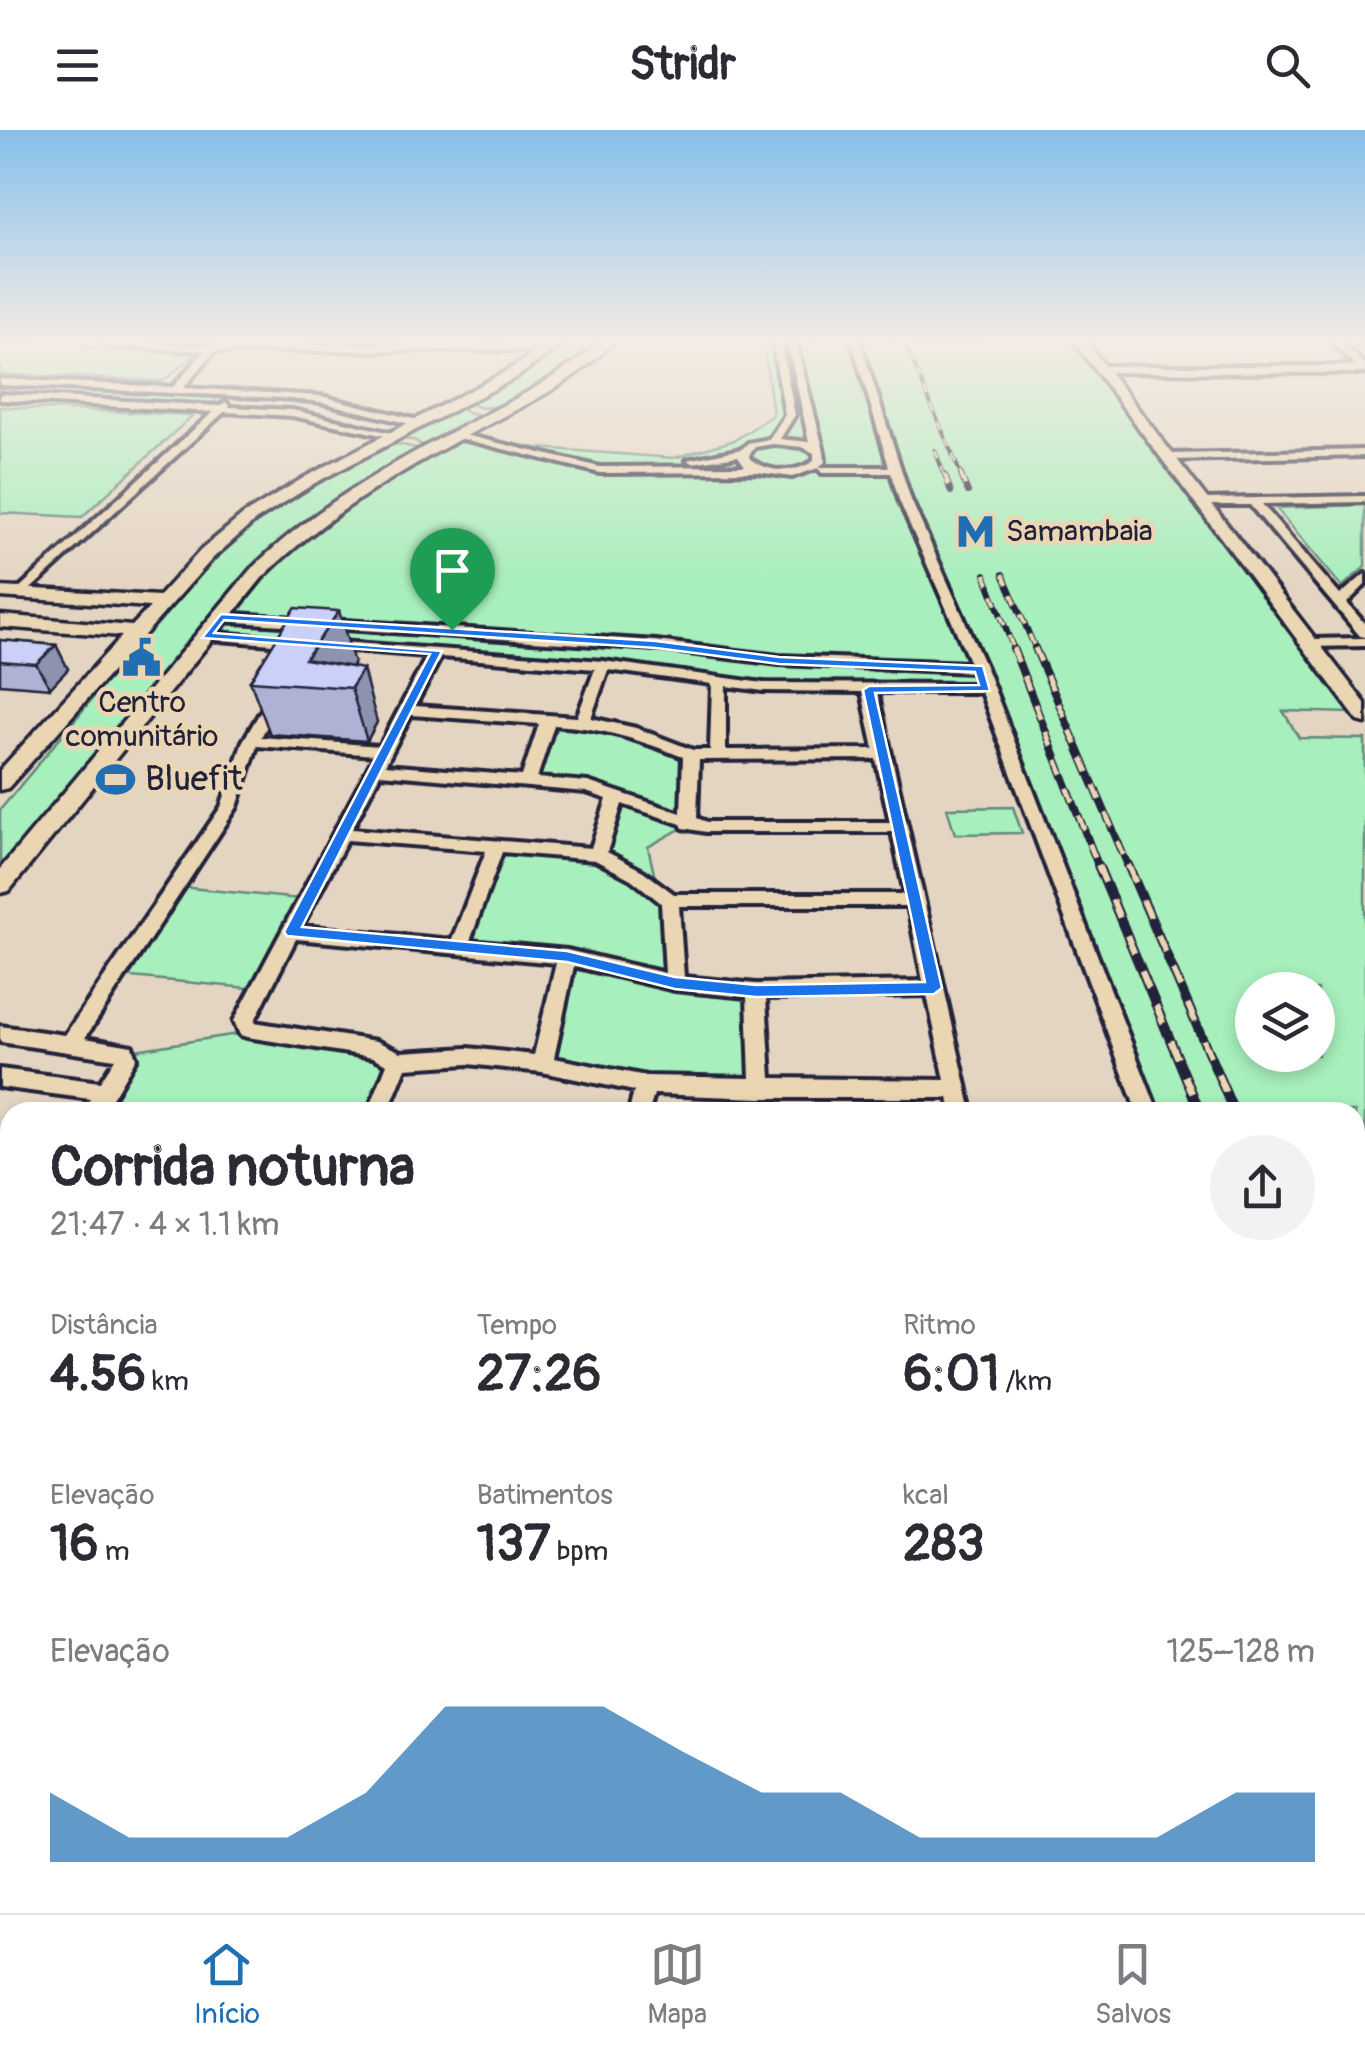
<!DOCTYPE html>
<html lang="pt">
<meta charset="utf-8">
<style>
body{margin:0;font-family:Pangolin,sans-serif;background:#f2f2f3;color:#2b2b33;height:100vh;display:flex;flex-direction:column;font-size:38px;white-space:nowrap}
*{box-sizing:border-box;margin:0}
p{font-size:32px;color:#7c7c81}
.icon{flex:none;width:55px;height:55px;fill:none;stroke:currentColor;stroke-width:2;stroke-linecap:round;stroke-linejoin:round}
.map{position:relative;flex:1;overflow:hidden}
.sheet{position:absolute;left:0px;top:972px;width:1365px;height:812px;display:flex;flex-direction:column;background:#fff;border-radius:30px 30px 0 0;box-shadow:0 5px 15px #0003}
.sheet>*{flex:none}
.buttons{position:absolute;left:1235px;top:842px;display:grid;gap:20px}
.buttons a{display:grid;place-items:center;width:100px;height:100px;border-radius:50%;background:#fff;box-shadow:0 5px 15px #0003;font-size:50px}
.pin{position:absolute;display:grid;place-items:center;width:85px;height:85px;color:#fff;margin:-102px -42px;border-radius:50% 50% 50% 0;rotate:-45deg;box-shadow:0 0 10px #0007}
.pin .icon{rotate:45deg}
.round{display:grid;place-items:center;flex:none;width:105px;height:105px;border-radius:52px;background:#f2f2f3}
.overview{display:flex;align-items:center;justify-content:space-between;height:170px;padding:0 50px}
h1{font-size:55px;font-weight:700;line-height:75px}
.figures{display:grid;grid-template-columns:repeat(3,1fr);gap:15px;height:170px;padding:10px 50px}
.figures div{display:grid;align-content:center}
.figures b{font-size:50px;font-weight:700}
.figures small{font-size:28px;font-weight:400}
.figures p{font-size:28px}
.chart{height:280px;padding:20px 50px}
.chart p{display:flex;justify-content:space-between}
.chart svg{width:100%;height:180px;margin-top:10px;fill:#1f6fb2;opacity:.7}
header{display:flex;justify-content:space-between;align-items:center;height:130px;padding:0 50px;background:#fff;font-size:45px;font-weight:700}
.tabs{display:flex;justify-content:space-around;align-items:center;height:140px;border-top:2px solid #e1e1e2;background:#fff;font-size:28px;color:#7c7c81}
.tabs a{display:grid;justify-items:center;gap:5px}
.tabs .current{color:#1f6fb2}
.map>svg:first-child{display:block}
.green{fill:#a7efbc;stroke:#64887c;stroke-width:2.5;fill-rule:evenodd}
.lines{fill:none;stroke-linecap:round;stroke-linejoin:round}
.street-casing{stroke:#22223b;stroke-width:8}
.secondary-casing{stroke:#22223b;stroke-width:7}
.street{fill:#ebd6b4;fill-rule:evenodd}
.secondary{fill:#ebd6b4;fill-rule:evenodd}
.rail-far5-casing{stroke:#22223b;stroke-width:4}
.rail-far4-casing{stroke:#22223b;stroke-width:6}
.rail-far3-casing{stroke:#22223b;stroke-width:8}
.rail-far2-casing{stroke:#22223b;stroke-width:10}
.rail-far1-casing{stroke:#22223b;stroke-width:11}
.rail-casing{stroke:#22223b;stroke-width:14}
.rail-far5{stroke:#ebd6b4;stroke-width:2.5;stroke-dasharray:9;stroke-linecap:butt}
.rail-far4{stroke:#ebd6b4;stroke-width:4;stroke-dasharray:11;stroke-linecap:butt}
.rail-far3{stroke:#ebd6b4;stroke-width:5;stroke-dasharray:15;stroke-linecap:butt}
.rail-far2{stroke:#ebd6b4;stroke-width:6;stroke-dasharray:19;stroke-linecap:butt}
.rail-far1{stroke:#ebd6b4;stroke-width:8;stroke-dasharray:22;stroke-linecap:butt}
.rail{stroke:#ebd6b4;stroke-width:10;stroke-dasharray:29;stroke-linecap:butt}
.wall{fill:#aeb3d5;stroke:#22223b;stroke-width:2.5}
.shaded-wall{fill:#8d92ae;stroke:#22223b;stroke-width:2.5}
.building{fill:#cad0f8;stroke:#22223b;stroke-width:2.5}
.route{fill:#1a73e8;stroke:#fff;stroke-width:2.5;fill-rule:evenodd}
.labels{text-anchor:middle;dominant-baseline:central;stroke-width:9;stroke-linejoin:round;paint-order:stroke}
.far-poi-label{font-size:30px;fill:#22223b;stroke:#ebd6b4;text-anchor:start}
.poi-label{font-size:35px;fill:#22223b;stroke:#ebd6b4;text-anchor:start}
</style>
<header><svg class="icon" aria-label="menu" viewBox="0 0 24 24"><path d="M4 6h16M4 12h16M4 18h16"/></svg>Stridr<svg class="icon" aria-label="search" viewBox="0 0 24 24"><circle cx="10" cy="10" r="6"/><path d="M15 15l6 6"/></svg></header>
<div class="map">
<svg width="1365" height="1783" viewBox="0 0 1365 1783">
<rect width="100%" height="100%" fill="#e4d5c2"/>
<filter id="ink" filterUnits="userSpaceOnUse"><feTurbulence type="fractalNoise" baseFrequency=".01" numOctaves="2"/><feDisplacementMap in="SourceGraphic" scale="20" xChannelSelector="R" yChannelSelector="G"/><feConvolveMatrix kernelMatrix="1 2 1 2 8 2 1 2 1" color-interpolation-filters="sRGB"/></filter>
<g filter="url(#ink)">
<!-- green -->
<g class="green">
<path d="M8,209H95L81,219L196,224L163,251L0,244V214Z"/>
<path d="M763,209H1079L1198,362L1350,583L1283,581L1299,608L1365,609V1573L1355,1546V982H1145L986,558L799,559L221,504L281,428L315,393L456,312L674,328L735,310L773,285ZM1252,860H1318V925H1252Z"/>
<path d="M579,217L588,220C573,241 497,290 473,275L475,270C500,257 552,217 579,217Z"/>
<path d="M0,256L218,268L211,274L0,262Z"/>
<path d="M457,276L470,284L491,285L428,319L414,310L392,309Z"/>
<path d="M0,277L193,285L82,387L0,383Z"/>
<path d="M398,314L421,319L305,393L268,428L10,729L0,732V680L146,504L220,421L262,385L309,357L381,318Z"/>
<path d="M1365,375V437L1342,457L1276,378Z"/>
<path d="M548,590L594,593L691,625L689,694L648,717L654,744L670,770L675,852L756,861L761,959L646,955L542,934L567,827L459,815L496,716L597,724L619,665L528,651Z"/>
<path d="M1013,677L1022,703L955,704L947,678Z"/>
<path d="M180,757L310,770L258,859L120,846Z"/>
<path d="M237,904L399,930L378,982H93L129,921Z"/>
<path d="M10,1120V1347L0,1345V1137Z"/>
</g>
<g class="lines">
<defs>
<g id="street">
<path d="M100,209L164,215L553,214L557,217L553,220L215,221L183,258L321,266L422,291L418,296L321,272L281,268L0,255V249L173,257L205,221L106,216Z"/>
<path d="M772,209H780L795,285L780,309L809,312L787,209H795L824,322L825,332L819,337H889L851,209H859L911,370L986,538L1158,982H1137L981,562H877L972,982H952L948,968H761L654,964L649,982H629L634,961L542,942L468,934L406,938L388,982H368L387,934L373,927L247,907L240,905L234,891L375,625L257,616L237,677L85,908L132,916L136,928L104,982H83L90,969L0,957V939L100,952L115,929L0,912V896L65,905L221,677L243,611L271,564L276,563L283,567L261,607L380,616L427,526L206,509L199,505L201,502L603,531L763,553L978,554L973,542L779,534L656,519L221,491L214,487L221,483L656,511L779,526L970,533L899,370L891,343H822L818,338L792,347L757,342L600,343L451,306L456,303L600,337L745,336L738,326L692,333L687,330L742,319L748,313L769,309L785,285ZM773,314L802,317L814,323V331C793,344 771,343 750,329L749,325L755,317ZM441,527L595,539L577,587L415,576ZM608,540L712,554L710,620H693L636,598L591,588ZM726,556L763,561L862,562L874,619L726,620ZM411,585L539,594L522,646L385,635ZM554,595C603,598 637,609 683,627L681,683L588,652L537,648ZM876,629L890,692H707L697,688L699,630ZM380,644L586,662L607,669L591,718L352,699ZM622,674L681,694L683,698L706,702H892L905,764H674L643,741L607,722ZM347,710L486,721L452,810L302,796ZM502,722L595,730L631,749L661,773L665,843L567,820L470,811ZM679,776H908L923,851L756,854L684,847ZM296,809L556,833L534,925L468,918L401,922L376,911L254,892ZM574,836L675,860L747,867L750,948L646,946L554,928ZM927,865L945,950L771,948L766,868Z"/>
<path d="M1328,209H1337L1365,235V243L1100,242L1095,239L1100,236H1356Z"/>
<path d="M0,264L219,276L226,272L230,277L292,280L400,305L395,308L292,286L224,282L22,467L17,466V460L213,282L0,270Z"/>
<path d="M1365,320V326L1168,330L1163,327L1168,324Z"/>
<path d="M1365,366V372L1262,374L1340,465L1365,444V455L1347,473L1365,494V507L1360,506L1250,375H1204L1198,372L1204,369Z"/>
<path d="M1365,508V516L1309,517L1302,513L1309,509Z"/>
<path d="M10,1109V1142L1,1148L10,1149V1173L0,1171V1115Z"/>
<path d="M10,1444V1490L0,1494V1448Z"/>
<path d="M1355,1516L1365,1520V1573L1355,1569Z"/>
<path d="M0,1550L10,1551V1583L0,1582Z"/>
<path d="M447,1775H483L480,1783H444Z"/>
<path d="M493,1775H533L536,1783H496Z"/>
<rect x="595" y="1775" width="34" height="8"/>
<path d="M1115,1775H1149L1151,1783H1117Z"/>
</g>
<g id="secondary">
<path d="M555,209H568L517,247L315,353L255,391L213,428L8,658L0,660V640L122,506L0,497V485L132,496L150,477L0,467V457L159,466L201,420L243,385L305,347L507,241Z"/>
<path d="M603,209H616C575,254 515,280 462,308C389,348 321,389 262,448L9,761L0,763V739L250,440C308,383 375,343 446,305C501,276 557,251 603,209Z"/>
<path d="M1072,209H1084L1365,573V593L1358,591Z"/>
</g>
</defs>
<!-- street casing -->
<use href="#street" class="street-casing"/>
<!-- secondary casing -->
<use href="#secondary" class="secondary-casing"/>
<!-- street -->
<use href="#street" class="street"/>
<!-- secondary -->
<use href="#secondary" class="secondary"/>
<defs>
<g id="rail-far5">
<path d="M903,209L962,347"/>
<path d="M935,320L945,347"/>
</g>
<g id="rail-far4">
<path d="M945,345L951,362"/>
<path d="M961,345L968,362"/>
<path d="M985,444L1014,520"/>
<path d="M1003,444L1036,520"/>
</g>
<g id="rail-far3">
<path d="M1013,518L1099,738"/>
<path d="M1035,518L1129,738"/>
</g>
<g id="rail-far2">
<path d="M1098,735L1200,982"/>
<path d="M1128,735L1234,982"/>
</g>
<path id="rail-far1" d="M1355,1284L1365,1309"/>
<path id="rail" d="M1355,1356L1365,1378"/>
</defs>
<!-- rail-far5 casing -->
<use href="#rail-far5" class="rail-far5-casing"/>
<!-- rail-far4 casing -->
<use href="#rail-far4" class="rail-far4-casing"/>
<!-- rail-far3 casing -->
<use href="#rail-far3" class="rail-far3-casing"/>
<!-- rail-far2 casing -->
<use href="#rail-far2" class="rail-far2-casing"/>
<!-- rail-far1 casing -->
<use href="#rail-far1" class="rail-far1-casing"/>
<!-- rail casing -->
<use href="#rail" class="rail-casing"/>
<!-- rail-far5 -->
<use href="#rail-far5" class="rail-far5"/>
<!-- rail-far4 -->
<use href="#rail-far4" class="rail-far4"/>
<!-- rail-far3 -->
<use href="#rail-far3" class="rail-far3"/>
<!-- rail-far2 -->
<use href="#rail-far2" class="rail-far2"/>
<!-- rail-far1 -->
<use href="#rail-far1" class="rail-far1"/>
<!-- rail -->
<use href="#rail" class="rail"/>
</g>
<!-- wall -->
<g class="wall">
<path d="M0,510L56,515L68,539L50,558L0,554Z"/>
<path d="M354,533L351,537L377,592L367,611L270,604L250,551Z"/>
</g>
<!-- shaded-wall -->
<g class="shaded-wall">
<path d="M339,481L354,533L338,557L305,529Z"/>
<path d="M56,515L68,539L50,558L36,534Z"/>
<path d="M363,539L377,592L367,611L351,558Z"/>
</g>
<!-- building -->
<g class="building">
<path d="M295,478L339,481L305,529L363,539L351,558L250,551Z"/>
<path d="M0,510L56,515L36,534L0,531Z"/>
</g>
</g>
<!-- sky -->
<linearGradient id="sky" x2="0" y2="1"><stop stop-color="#85c0ec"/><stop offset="0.46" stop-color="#f3ece4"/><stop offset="1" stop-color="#f3ece4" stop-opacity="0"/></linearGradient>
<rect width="1365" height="458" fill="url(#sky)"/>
<!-- route -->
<path class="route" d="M221,484L656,511L779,527L983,536L990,561L875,563L942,858L934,864L756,867L675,859L567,832L287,806L284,802L430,524L202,508ZM224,490L656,518L779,534L975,542L979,555L869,556L863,560L925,852L756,855L675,847L567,821L302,797L442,521L214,503Z"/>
<!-- icons -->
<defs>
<symbol id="metro-bare" viewBox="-9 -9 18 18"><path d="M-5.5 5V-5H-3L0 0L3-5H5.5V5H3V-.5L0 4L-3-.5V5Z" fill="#1f6fb2" stroke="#ebd6b4" stroke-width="2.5" paint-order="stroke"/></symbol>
<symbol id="civic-bare" viewBox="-9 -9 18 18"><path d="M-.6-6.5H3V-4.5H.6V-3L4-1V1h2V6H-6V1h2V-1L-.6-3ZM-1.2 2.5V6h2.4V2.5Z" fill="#1f6fb2" stroke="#ebd6b4" stroke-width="2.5" paint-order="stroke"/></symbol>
<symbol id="stadium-bare" viewBox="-9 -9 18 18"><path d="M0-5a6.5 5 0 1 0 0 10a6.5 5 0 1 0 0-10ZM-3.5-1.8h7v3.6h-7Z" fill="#1f6fb2" stroke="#ebd6b4" stroke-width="2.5" paint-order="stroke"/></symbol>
</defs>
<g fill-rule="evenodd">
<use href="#metro-bare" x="948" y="374" width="55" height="55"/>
<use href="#civic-bare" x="114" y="500" width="55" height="55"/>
<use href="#stadium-bare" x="88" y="622" width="55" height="55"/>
</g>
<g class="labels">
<!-- far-poi labels -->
<g class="far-poi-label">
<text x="1006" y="401">Samambaia</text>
<text x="142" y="572" text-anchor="middle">Centro<tspan x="142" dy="34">comunitário</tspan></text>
</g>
<!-- poi labels -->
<g class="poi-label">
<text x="145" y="649">Bluefit</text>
</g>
</g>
</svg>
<div class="buttons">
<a><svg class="icon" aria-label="layers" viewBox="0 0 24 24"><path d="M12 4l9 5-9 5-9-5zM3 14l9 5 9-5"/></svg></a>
</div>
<div class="pin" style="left:452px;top:500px;background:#1e9e55"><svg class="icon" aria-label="arrive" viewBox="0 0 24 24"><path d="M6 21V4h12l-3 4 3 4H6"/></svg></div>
<section class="sheet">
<div class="overview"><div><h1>Corrida noturna</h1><p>21:47 · 4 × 1.1 km</p></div><a class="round"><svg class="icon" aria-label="share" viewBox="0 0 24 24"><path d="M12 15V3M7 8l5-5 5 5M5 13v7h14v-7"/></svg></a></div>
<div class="figures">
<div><p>Distância</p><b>4.56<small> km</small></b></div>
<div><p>Tempo</p><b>27:26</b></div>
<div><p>Ritmo</p><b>6:01<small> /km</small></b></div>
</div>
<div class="figures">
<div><p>Elevação</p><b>16<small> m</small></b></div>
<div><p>Batimentos</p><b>137<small> bpm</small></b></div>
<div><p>kcal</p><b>283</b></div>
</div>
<div class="chart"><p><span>Elevação</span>125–128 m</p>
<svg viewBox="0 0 160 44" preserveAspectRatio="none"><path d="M0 44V27L10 38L20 38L30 38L40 27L50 6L60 6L70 6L80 17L90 27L100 27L110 38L120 38L130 38L140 38L150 27L160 27V44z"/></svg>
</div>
</section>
</div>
<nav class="tabs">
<a class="current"><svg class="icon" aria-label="home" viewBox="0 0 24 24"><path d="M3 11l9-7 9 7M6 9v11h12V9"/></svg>Início</a>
<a><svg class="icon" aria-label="map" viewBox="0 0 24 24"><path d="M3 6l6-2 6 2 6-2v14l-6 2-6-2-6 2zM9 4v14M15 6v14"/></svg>Mapa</a>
<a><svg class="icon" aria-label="saved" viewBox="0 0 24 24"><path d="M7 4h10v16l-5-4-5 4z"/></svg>Salvos</a>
</nav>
